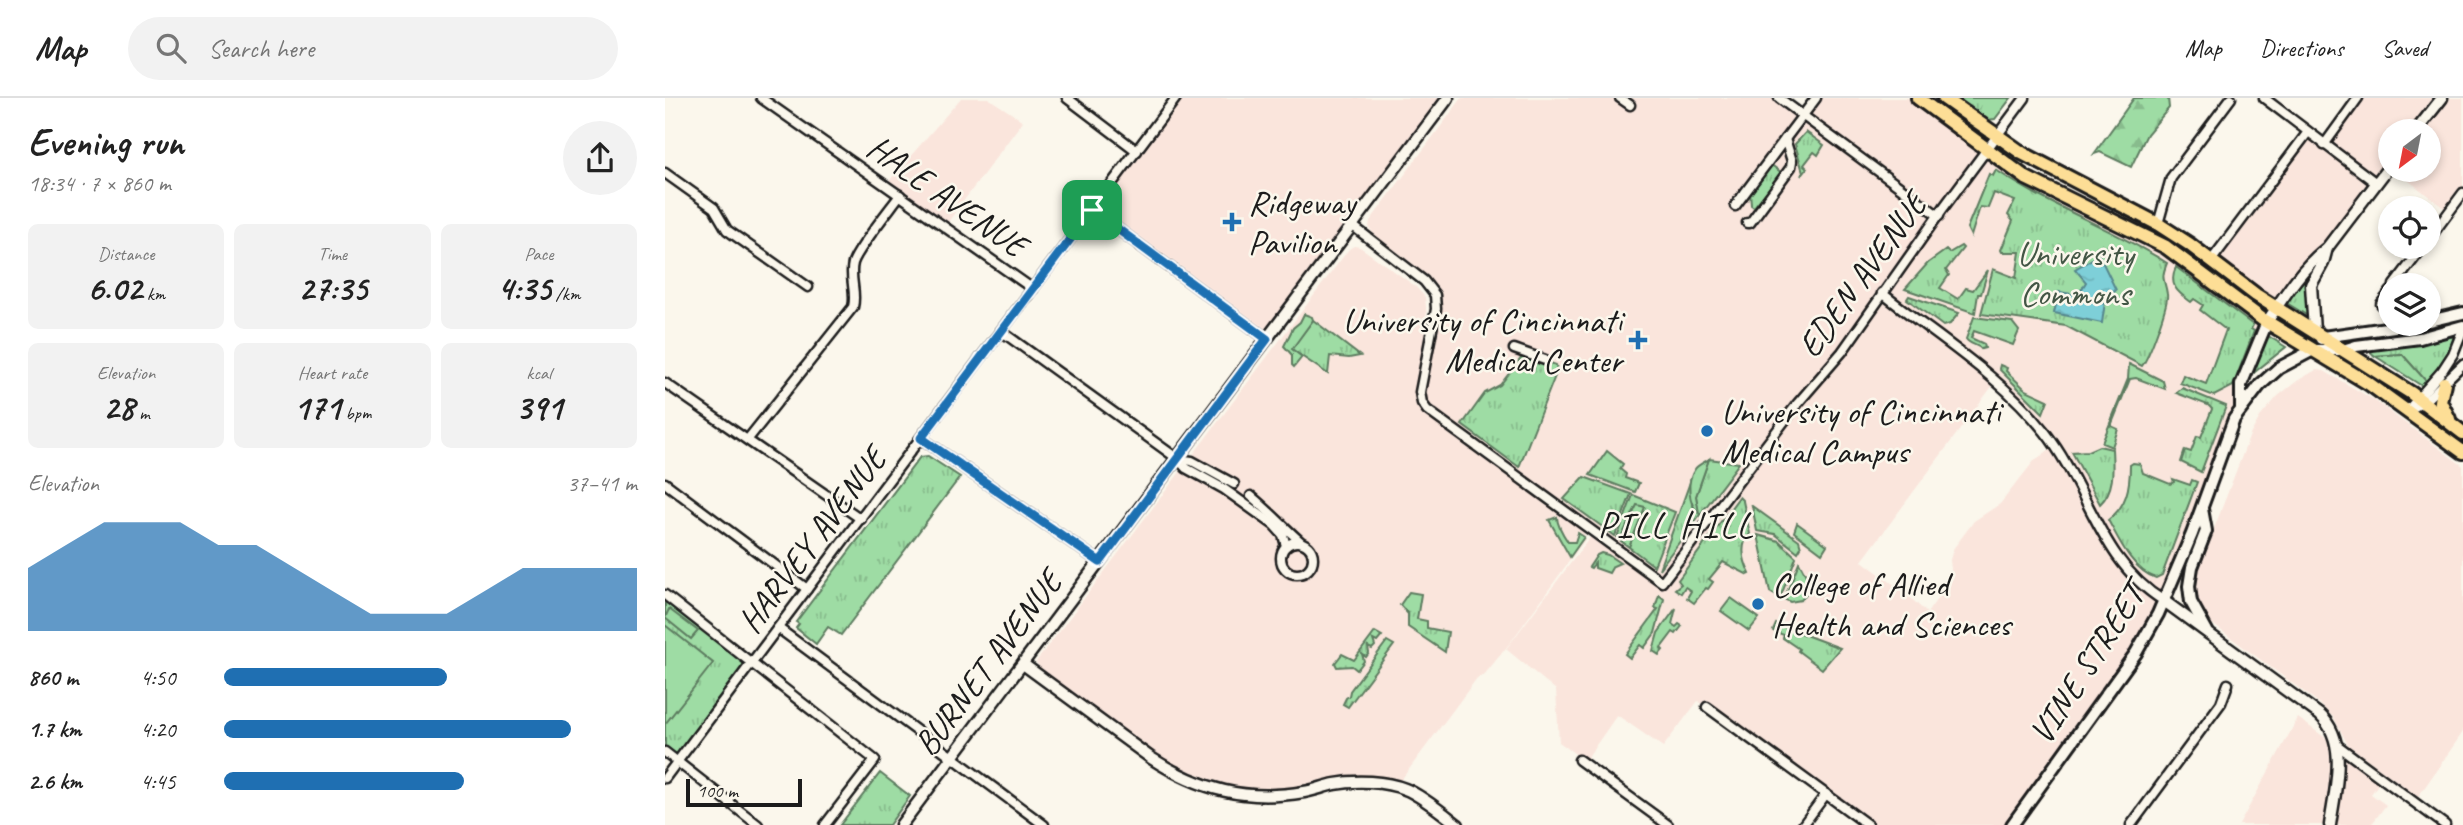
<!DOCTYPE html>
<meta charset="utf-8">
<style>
body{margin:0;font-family:Caveat,sans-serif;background:#f2f2f2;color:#222;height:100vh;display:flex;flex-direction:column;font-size:26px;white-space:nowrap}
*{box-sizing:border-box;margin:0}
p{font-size:23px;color:#767676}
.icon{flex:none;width:38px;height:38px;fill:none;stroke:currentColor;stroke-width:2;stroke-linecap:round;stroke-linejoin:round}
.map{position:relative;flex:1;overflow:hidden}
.side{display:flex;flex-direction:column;background:#fff;width:665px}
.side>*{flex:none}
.needle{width:46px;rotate:212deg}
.controls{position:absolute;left:1713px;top:21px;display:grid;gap:14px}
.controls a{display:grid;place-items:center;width:63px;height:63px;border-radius:50%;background:#fff;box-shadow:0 4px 10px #0003;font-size:35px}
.scale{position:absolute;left:21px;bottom:18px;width:116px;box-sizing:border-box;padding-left:7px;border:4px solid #1c1c1c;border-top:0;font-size:19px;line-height:24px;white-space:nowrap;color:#1c1c1c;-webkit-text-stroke:5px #fbf7ec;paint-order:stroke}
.pin{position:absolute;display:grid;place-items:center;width:60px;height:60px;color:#fff;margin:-30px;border-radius:14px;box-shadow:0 4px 10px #0006}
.round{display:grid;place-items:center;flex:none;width:74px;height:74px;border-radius:37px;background:#f2f2f2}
.head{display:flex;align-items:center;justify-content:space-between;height:119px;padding:0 28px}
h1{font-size:38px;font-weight:700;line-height:52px}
.stats{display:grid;grid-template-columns:repeat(3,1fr);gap:10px;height:119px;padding:7px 28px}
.stats div{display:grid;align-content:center;border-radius:10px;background:#f2f2f2;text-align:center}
.stats b{font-size:35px;font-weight:700}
.stats small{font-size:19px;font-weight:400}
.stats p{font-size:19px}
.chart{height:196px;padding:14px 28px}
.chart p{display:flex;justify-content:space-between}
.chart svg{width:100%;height:126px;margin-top:7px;fill:#1f6fb2;opacity:.7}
ul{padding:0 28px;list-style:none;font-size:23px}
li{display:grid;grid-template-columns:112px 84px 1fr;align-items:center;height:52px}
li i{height:18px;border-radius:9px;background:#1f6fb2}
header{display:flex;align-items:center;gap:42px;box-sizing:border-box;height:98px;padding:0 35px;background:#fff;border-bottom:2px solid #e0e0e0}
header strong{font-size:33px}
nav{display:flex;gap:38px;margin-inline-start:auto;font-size:24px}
.search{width:490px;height:63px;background:#f2f2f2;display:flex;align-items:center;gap:18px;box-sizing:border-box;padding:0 24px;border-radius:38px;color:#767676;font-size:26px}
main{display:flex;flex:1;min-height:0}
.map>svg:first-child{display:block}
.built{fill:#fae5dc;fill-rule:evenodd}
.grass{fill:url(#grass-tufts);stroke:#5d7c60;stroke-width:2}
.forest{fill:url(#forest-firs);stroke:#5d7c60;stroke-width:2}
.garden{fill:#9edca4;stroke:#5d7c60;stroke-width:2}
.water{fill:url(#water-ripples);stroke:#57878d;stroke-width:2}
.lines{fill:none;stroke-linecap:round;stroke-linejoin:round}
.minor-casing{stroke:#1c1c1c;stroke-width:13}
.tertiary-casing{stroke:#1c1c1c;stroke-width:15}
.secondary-casing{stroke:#1c1c1c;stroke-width:16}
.primary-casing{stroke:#1c1c1c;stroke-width:18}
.minor{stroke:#fbf7ec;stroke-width:8}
.tertiary{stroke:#fbf7ec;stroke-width:10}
.secondary{stroke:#fbf7ec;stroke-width:10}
.primary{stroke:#fdde96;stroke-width:12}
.route-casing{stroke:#fff;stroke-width:14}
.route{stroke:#1f6fb2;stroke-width:9}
.poi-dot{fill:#1f6fb2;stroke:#fbf7ec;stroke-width:2.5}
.labels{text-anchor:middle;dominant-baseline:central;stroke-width:5;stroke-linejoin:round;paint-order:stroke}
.street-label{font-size:35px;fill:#1c1c1c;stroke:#fbf7ec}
.poi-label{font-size:35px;fill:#1c1c1c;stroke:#fbf7ec;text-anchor:start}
.park-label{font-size:35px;fill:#435645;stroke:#fbf7ec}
.neighbourhood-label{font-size:37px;letter-spacing:2px;fill:#1c1c1c;stroke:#fbf7ec}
</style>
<header>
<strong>Map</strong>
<div class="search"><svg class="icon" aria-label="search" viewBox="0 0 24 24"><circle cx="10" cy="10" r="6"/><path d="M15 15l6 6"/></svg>Search here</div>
<nav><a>Map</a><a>Directions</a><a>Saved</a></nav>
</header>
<main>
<section class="side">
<div class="head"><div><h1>Evening run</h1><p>18:34 · 7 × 860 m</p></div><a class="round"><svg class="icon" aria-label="share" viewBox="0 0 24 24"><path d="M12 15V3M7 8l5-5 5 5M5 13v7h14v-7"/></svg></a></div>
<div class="stats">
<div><p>Distance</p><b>6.02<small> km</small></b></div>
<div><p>Time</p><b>27:35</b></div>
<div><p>Pace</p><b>4:35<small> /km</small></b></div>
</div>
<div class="stats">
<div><p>Elevation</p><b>28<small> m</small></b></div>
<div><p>Heart rate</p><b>171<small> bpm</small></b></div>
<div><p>kcal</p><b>391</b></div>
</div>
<div class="chart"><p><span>Elevation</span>37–41 m</p>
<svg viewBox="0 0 160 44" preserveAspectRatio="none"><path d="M0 44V22L10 14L20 6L30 6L40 6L50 14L60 14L70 22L80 30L90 38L100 38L110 38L120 30L130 22L140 22L150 22L160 22V44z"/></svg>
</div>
<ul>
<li><b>860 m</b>4:50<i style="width:54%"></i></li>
<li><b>1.7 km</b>4:20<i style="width:84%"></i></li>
<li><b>2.6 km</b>4:45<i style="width:58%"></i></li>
</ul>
</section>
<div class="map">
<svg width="1798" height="727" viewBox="0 0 1798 727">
<defs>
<pattern id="grass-tufts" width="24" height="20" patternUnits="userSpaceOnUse" patternTransform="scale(1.75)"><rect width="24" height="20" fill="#9edca4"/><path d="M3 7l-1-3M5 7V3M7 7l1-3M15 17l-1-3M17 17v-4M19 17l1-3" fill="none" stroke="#88bc8d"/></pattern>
<pattern id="forest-firs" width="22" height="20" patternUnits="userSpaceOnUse" patternTransform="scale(1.75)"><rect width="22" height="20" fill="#9edca4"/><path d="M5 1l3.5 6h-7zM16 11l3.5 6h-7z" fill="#88bc8d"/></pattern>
<pattern id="water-ripples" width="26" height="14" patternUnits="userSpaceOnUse" patternTransform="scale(1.75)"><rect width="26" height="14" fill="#7ecfd8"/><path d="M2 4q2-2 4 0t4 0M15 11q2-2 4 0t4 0" fill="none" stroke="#6cb1b9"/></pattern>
</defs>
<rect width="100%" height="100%" fill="#fbf7ec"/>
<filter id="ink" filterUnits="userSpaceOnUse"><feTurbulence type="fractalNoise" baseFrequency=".0143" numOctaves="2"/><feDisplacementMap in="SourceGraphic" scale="14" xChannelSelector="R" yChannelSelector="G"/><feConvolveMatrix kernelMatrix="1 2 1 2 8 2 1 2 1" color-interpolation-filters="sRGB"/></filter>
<g filter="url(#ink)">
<!-- built -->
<g class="built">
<path d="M296,0H323L358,23L283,124L224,83Z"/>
<path d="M511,0H783L602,241L427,112Z"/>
<path d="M797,0H1114L1138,17L1151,0H1253L1322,52L1480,138L1602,224L1576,287V311L1493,516L1347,727H1203L1033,603L998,649L952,617L920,663L894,644L891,592L841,551L929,434L757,305L771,204L745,171L748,166L709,137L704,129L705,123ZM1331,283L1389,348L1369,363L1335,406L1309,423L1288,451L1285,462L1287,480L1262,515L1239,494L1197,463Z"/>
<path d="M1693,0H1798V98L1784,114L1730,72H1764V33H1726L1725,68L1611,210L1546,163L1643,34L1658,46Z"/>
<path d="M689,148L695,149L750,188L760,199L762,222L751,292L752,305L756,310L767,322L918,433L921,440L845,545L819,577L812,580L736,682L689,677L645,687L604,693L558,686L511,668L489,654L375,570L371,564L684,151Z"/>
<path d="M1651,272L1659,273L1709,302L1798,368V634L1753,699L1683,647L1669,620L1654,605L1546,525L1531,501L1530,490L1535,467L1585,337L1595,319L1613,298L1632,283Z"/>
<path d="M1633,620L1717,681L1706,696L1721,707L1706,727H1574Z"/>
</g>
<!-- grass -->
<g class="grass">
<path d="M1292,0H1346L1330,21L1322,22Z"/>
<path d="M1141,34L1159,47L1153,57L1149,54L1139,67L1142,70L1136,78L1138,74L1130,46Z"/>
<path d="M1105,66L1117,75L1089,109L1086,107L1085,93Z"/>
<path d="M1331,72C1385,109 1447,130 1502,165C1495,182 1500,181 1502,196C1504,205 1484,259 1477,268L1401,228L1316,216L1328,171L1351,180L1355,154H1337L1336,152L1348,123L1343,117L1350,103L1329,95L1323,110L1315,109L1306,138L1302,130L1324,76L1328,78Z"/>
<path d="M1296,148L1298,150L1281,172L1284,177L1275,190L1293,201L1301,190L1308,192L1323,172L1316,196H1313L1310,215L1240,191L1263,165L1281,152L1284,155Z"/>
<path d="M1511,169L1588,227L1586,231L1589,233L1568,288L1549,298L1515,285L1518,277L1541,286L1561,232L1535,212L1538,207L1529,201L1526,204C1512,194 1503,187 1511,169Z"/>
<path d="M1638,183L1643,187V218L1620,204Z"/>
<path d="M1244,198L1294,215L1285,226L1278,228L1242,201Z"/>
<path d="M648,222L695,258L684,260L665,258L663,276L626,251Z"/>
<path d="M1600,236L1621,249L1586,277Z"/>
<path d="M1786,238L1790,241C1783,257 1773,271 1761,283L1737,256L1710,258L1703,252Z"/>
<path d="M862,257L891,267L892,273L854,369L797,327L820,295L835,287L857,259Z"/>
<path d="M1335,267L1342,270L1341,273L1361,292L1383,302L1378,315L1334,271Z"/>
<path d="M1517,290L1561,308L1536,374L1516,364L1520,352L1526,354L1532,338L1536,339L1547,311L1543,307L1511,295Z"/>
<path d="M1434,348L1447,351C1448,371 1450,392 1435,406L1407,354L1423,353Z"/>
<path d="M942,353L958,366L955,371L961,376L960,380L974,385L970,394L925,377Z"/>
<path d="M263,358L295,379L176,537L163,529L151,546L131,530L134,526L131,524L255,359Z"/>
<path d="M1044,361L1074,365L994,471L1025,384L1027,406L1033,414L1031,398Z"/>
<path d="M1468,365L1475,366L1478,375L1505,386L1509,384L1508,381L1525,387L1527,382L1532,384L1497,477L1491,480C1468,473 1454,442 1443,422C1462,408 1465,389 1465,367Z"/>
<path d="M919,379L966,396L950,438L899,401Z"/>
<path d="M968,397L1010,414L989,468L952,440Z"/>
<path d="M1074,399L1078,403L1085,436C1074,447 1078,462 1085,476L1083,477L1058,464L1044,481L1048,484L1043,491L1041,490L1029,505L1022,500L1026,493L1020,489L1016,495L1010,491L1016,486L1013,482Z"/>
<path d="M1087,408L1134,442L1136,449L1133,454L1110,436L1092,433Z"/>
<path d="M1093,437L1114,443L1131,459L1115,500L1105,494Z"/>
<path d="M936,455L943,457L955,465L948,468L944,475L930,470V465L926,470L924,469L932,457Z"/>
<path d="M1134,464L1144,483V492L1136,502L1125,504L1119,501Z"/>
<path d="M744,494L756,496L752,521L762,523V530L783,534L780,554L743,529V516L735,507Z"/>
<path d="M0,497L87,566L13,664L0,654Z"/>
<path d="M994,497L999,501L990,535L979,550L975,547L965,560L960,556L993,511L990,510Z"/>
<path d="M1011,510L1007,526L1011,529L1014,526L1017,528L1011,536L1008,534L996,550L998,552L994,557L988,553L993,535Z"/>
<path d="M1111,526L1175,550L1157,571L1133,553L1134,551L1118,540L1119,537L1108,533Z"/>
<path d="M710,534L717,538L712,544L708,542L710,548L707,551L703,549L704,555L701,559L697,556L699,563L692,572L687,568L672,569L670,565L677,556L689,562Z"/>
<path d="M722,543L729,547L683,609L678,606L681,600L684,598L685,593Z"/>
<path d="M215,675L245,698L224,727H175Z"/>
</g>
<!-- forest -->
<path class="forest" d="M1469,0H1503L1504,10L1482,36L1466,69L1435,54L1429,56Z"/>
<!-- garden -->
<g class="garden">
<path d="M639,216L647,219L648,222L627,251L637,259L629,269L627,267V257L619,248L628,230L635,224Z"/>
<path d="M1309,219L1347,224L1354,233L1348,247L1309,233L1306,240L1319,246L1320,250L1316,251C1312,246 1305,247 1301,241Z"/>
<path d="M1737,256L1761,283L1757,288L1710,258Z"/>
<path d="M1464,266L1498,283L1500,291L1471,280L1465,281L1446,328L1453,331L1447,349L1437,345L1463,281Z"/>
<path d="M1044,361L1031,398L1034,415C1023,406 1021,383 1030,371C1032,367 1040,364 1044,361Z"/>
<path d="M972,407L980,409L964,449L955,442Z"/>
<path d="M892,419C892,426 899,438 903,444H910L913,435L919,439L905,459L884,422Z"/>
<path d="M1132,425L1162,447L1157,455L1129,434Z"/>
<path d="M1066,500L1094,520L1084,533L1056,513Z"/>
<path d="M4,511L33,533L26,541L0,520Z"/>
<path d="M0,527L48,565L0,626Z"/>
</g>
<!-- water -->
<path class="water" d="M1434,157L1451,192L1440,204L1437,225L1389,215L1394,194L1413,197L1421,184L1410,171Z"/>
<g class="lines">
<defs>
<g id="minor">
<path d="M96,0L368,191"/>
<path d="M402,0L472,53"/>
<path d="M955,0L965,7"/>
<path d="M1114,0L1274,118"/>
<path d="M1599,0L1711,85"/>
<path d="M1120,41L1151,0"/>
<path d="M1659,47L1693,0"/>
<path d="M0,75L49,110L62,132L143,189"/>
<path d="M1070,108L1120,41L1127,63L1126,69L1085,125H1082"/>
<path d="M427,112L602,241"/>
<path d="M1493,126L1506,80L1566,0"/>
<path d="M688,128L759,183L770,197L771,211L755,294L757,305L762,312L997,484L1133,305L1177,254L1279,109L1360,0"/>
<path d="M1764,141L1798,95"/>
<path d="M1546,163L1643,34"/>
<path d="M1729,187L1758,149"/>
<path d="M1217,195C1273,240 1335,277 1380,334C1424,390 1435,464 1499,503"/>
<path d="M1716,206L1726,193"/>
<path d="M336,233L513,361L521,370L559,391L609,427L618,437L621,448"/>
<path d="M849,251L880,262"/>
<path d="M0,285L196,421"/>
<path d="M1742,313L1777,273L1788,256L1798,231"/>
<path d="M1742,313L1759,304L1798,266"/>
<path d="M256,340L435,464"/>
<path d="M83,341L188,209C192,194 184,180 188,165C193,150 224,112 235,97"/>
<path d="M513,361L527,363L569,386"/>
<path d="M0,385L142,491"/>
<path d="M586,398C604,413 619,429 636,444"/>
<circle cx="632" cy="460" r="16"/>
<path d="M0,497L210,662L160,727"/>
<path d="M113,530L379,727"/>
<path d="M1042,609L1203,727"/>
<path d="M1672,647L1780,727"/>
<path d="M0,654L93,727"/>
<path d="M914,662L1003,727"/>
<path d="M0,680L511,0"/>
<path d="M1138,727L1161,696"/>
<path d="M1466,727L1556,605L1563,586"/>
</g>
<g id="tertiary">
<path d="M1751,33L1777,0"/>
<path d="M1602,224C1619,198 1637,169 1662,150L1726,66"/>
<path d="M1649,233L1646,187L1658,165L1662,150"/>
<path d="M1499,503L1655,617C1684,644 1670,691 1665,727"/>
<path d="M358,566L486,660C535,692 581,704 639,694C650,692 660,688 670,686C691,682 720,683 740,691C756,697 779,716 793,727"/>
<path d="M236,727L783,0"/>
</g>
<g id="secondary">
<path d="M1764,223L1798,215"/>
<path d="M1656,241L1658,239L1750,226"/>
<path d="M1576,311V287L1602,224"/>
<path d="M1537,411L1541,433L1527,469L1524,488L1526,504L1542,533"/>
<path d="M1347,727L1471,555L1493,516L1527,436L1569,321L1595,287L1614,270L1648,252H1678L1691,248L1755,240L1798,228"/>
</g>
<g id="primary">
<path d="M1253,0L1361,80L1501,149L1597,221L1703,285L1798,354"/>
<path d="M1279,0L1357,55L1493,126L1524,146L1591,197L1746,295L1798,335"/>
<path d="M1779,285L1775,303L1784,321"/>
</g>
</defs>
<!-- minor casing -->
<use href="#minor" class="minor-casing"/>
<!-- tertiary casing -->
<use href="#tertiary" class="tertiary-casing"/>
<!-- secondary casing -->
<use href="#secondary" class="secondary-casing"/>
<!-- primary casing -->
<use href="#primary" class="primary-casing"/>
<!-- minor -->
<use href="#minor" class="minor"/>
<!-- tertiary -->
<use href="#tertiary" class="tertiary"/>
<!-- secondary -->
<use href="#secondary" class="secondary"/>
<!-- primary -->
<use href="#primary" class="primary"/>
</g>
</g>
<g class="lines" filter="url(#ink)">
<defs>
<path id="route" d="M427,112L602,241L435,464L256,340Z"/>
</defs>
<!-- route casing -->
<use href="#route" class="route-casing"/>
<!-- route -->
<use href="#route" class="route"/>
</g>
<!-- markers -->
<g class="poi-dot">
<path d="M563.5 113.5h7v7h7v7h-7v7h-7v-7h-7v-7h7z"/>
<path d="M969.5 231.5h7v7h7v7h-7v7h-7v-7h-7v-7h7z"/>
<circle cx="1042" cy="333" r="7"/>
<circle cx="1093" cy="506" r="7"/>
</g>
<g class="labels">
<!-- street labels -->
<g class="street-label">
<text transform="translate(282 98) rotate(35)">HALE AVENUE</text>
<text transform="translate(1197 177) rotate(-54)">EDEN AVENUE</text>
<text transform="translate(147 442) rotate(-53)">HARVEY AVENUE</text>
<text transform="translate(323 565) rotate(-53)">BURNET AVENUE</text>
<text transform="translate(1422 566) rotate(-57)">VINE STREET</text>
</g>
<!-- poi labels -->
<g class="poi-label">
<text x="583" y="104">Ridgeway<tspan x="583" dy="40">Pavilion</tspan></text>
<text x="957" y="222" text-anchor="end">University of Cincinnati<tspan x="957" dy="40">Medical Center</tspan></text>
<text x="1056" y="313">University of Cincinnati<tspan x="1056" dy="40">Medical Campus</tspan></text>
<text x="1107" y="486">College of Allied<tspan x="1107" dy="40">Health and Sciences</tspan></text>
</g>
<!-- park labels -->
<g class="park-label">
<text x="1410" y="155">University<tspan x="1410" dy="40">Commons</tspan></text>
</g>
<!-- neighbourhood labels -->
<g class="neighbourhood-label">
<text x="1011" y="426">PILL HILL</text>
</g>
</g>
</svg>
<div class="controls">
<a><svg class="needle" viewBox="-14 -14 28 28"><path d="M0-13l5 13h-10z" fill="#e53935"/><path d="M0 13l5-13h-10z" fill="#767676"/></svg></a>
<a><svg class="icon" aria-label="locate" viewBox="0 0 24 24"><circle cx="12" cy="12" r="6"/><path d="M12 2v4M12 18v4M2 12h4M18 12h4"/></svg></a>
<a><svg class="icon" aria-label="layers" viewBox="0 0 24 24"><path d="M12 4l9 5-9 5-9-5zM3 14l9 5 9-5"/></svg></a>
</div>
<div class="scale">100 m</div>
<div class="pin" style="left:427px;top:112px;background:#1e9e55"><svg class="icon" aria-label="arrive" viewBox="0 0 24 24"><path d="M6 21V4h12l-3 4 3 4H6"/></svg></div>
</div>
</main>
